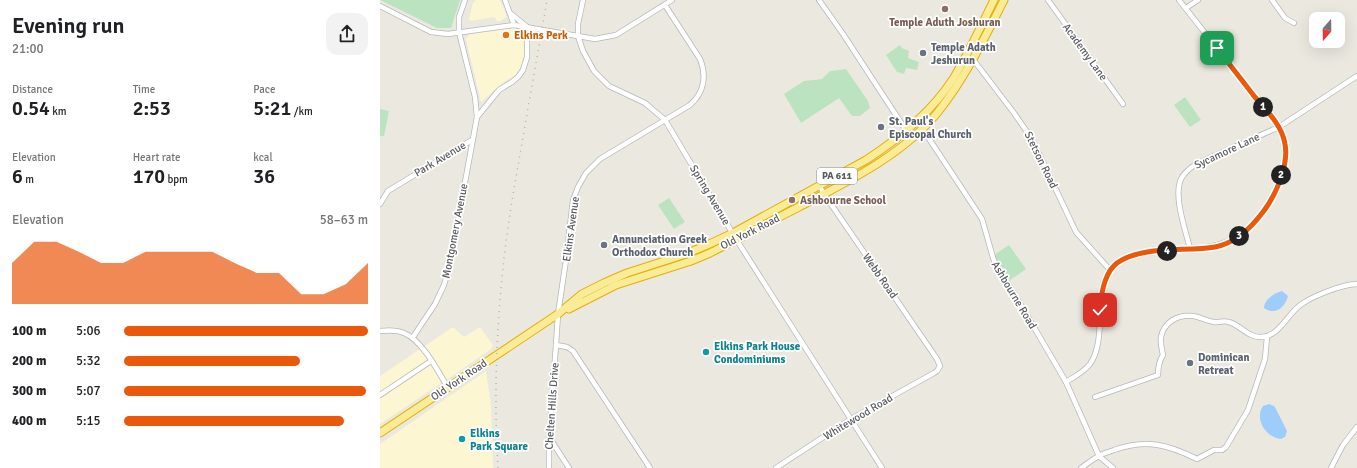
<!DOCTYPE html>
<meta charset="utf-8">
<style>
body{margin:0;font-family:Signika,sans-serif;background:#f2f2f2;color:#202124;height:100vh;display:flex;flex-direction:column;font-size:15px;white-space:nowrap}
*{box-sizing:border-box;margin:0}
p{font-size:13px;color:#757577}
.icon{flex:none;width:22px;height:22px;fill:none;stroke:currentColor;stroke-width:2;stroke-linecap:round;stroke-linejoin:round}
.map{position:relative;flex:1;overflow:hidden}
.details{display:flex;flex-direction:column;background:#fff;width:380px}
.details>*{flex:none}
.needle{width:26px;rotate:200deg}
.controls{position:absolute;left:929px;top:12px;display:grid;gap:8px}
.controls a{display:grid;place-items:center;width:36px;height:36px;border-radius:8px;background:#fff;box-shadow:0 4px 16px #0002;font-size:20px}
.pin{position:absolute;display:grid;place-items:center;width:34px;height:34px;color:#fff;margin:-17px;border-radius:8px;box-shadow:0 2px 6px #0006}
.km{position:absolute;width:20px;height:20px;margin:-10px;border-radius:50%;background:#222;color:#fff;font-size:11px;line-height:20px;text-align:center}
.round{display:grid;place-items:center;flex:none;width:42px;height:42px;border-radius:12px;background:#f2f2f2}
.overview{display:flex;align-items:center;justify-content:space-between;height:68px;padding:0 12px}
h1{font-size:22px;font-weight:600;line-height:30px}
.figures{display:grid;grid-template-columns:repeat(3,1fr);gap:6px;height:68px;padding:4px 12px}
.figures div{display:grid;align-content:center}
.figures b{font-size:20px;font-weight:600}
.figures small{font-size:11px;font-weight:400}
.figures p{font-size:11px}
.chart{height:112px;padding:8px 12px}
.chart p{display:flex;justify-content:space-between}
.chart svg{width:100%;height:72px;margin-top:4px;fill:#ea580c;opacity:.7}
ul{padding:0 12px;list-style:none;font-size:13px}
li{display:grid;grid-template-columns:64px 48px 1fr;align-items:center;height:30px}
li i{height:10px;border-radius:5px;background:#ea580c}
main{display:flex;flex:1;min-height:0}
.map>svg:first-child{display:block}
.commercial{fill:#fcf6d3}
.green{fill:#bce3bf}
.water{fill:#9ecdfc}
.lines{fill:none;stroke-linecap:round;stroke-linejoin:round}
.minor-casing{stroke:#b5b7bc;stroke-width:6}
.trunk-casing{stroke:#e4ae07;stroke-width:9}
.minor{stroke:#fff;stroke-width:4.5}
.trunk{stroke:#faec96;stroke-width:7}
.rail{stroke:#b1b2b2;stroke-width:1.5;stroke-dasharray:1 5;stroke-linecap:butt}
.route-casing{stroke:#fff;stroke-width:8}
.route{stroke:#ea580c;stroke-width:5}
.education-dot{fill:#8d6e63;stroke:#fff;stroke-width:1.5}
.food-dot{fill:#e8710a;stroke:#fff;stroke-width:1.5}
.worship-dot{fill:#6b7280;stroke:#fff;stroke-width:1.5}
.culture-dot{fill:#0f9aa8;stroke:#fff;stroke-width:1.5}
.labels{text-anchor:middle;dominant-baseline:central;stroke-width:3.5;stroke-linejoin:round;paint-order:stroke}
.shield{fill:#fff;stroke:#8a8c90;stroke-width:1}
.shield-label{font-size:10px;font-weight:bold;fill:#585b60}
.education-label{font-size:11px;font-weight:bold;fill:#785e54;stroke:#fff}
.food-label{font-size:11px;font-weight:bold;fill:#c56008;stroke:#fff;text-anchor:start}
.worship-label{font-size:11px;font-weight:bold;fill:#5b616d;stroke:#fff;text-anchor:start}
.street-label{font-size:11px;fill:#585b60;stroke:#fff}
.culture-label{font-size:11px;font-weight:bold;fill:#0d838f;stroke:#fff;text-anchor:start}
</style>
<main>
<section class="details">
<div class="overview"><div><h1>Evening run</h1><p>21:00</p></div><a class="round"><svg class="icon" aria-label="share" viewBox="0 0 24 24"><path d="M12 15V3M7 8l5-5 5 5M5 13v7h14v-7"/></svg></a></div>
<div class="figures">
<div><p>Distance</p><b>0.54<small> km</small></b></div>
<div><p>Time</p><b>2:53</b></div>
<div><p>Pace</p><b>5:21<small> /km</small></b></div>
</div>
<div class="figures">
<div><p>Elevation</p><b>6<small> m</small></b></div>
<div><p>Heart rate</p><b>170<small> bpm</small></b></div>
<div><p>kcal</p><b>36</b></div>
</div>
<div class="chart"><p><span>Elevation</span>58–63 m</p>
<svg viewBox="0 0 160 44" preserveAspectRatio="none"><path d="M0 44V19L10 6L20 6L30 12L40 19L50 19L60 12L70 12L80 12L90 12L100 19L110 25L120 25L130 38L140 38L150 32L160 19V44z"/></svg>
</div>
<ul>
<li><b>100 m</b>5:06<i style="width:100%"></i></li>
<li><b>200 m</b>5:32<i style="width:72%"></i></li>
<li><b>300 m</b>5:07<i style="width:99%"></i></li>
<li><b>400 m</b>5:15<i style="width:90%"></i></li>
</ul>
</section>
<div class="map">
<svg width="977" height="468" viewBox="0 0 977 468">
<rect width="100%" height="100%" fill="#ebe9df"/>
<!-- commercial -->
<g class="commercial">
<path d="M96,0H120L127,17L118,22L114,17L91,21L89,19L93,3Z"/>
<path d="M133,28L139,31L143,38L145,51L143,63L136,75L125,81L101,102L86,39L90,34Z"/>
<path d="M73,327L84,337L100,327L113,345L111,349L78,372L0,424V376Z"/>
<path d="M106,371L111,405L113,468H0V444Z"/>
</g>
<!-- green -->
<g class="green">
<path d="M0,0H80L71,28H57Z"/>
<path d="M520,45L522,48L529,51L528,58L539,62L537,70L526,68L524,74L517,72L506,55Z"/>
<path d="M466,69L488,101L490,108L480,116H472L459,98L421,123L404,94L424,81L442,79L450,71Z"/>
<path d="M805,97L821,120L810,127L794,105Z"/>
<path d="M0,109L9,111L4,136H0Z"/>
<path d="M289,198L305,222L294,229L278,205Z"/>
<path d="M629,245L646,269L630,280L614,255Z"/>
</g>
<!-- water -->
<g class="water">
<path d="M902,291L908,296C905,307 896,316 884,308C884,299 895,293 902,291Z"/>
<path d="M889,404L894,406L896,409L907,431L905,437L901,439C886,438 874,419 883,406Z"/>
</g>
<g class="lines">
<defs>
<g id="minor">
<path d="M85,0L79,17V32L95,97L97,117"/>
<path d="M125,0L134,25"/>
<path d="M203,0L198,24V36L203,51L214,71L229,86L265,103L285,120L356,239L502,468"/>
<path d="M439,0L463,34L531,138"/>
<path d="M668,0L743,104"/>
<path d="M892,0L905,18L914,23"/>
<path d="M0,6L51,32L68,34L134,25L215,39L236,35L292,0"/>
<path d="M806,8L818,0"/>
<path d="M130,13L146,26"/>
<path d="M592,58L634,113L652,139L696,232L730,270"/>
<path d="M538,122L602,219L614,261L644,310L686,382L719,456L733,468"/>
<path d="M0,204L8,191L92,140"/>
<path d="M810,249C806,231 793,197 801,179C804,173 810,168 816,164L899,127L977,76"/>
<path d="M0,331C8,330 17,330 24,333C42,340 58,371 68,388"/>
<path d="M33,337L55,304L64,285L70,264L97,117L119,90L132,82L138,77L143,70L147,57V27"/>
<path d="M686,382C694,377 704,372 710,364C725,343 716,307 726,281C727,276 729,271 732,268C743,257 759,253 774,252C831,246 863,253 894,194C902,179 907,161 905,145C904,139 901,133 899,127L799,0"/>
<path d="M0,395L51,361"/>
<path d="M715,397L778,375C778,368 779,361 783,355C782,350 780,343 781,337C784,322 798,314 813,316C820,317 827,321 834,322C839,323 843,320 849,322C860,325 869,338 881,337C898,337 907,316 918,307C929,297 963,284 977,284"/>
<path d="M169,437L189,468"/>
<path d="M169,468V437L176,345"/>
<path d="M270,468L193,351L187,347L176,345L178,314L186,260L193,200L198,187L206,173L220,159L310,105C324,93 327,76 320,59L285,5"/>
<path d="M396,468L471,419L554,373L557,371L560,366L557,359L444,194L439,185"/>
<path d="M701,468C707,464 713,459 719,456C723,453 729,452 734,450C766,439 787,444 817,459L834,450H842L846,447L868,410L885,359L887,337"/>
<path d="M951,468L963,445L977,427"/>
</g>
<g id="trunk">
<path d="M189,309L236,285L311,261L330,253C360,238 389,222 419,207C467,182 523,155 558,112C585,78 604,39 624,0"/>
<path d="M0,433L178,314L202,294L224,283L247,273L303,255L325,246L353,233L486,160C520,138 551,113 573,79C588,54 601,26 614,0"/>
</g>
</defs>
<!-- minor casing -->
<use href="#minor" class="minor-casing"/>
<!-- trunk casing -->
<use href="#trunk" class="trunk-casing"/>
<!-- minor -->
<use href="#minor" class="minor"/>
<!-- trunk -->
<use href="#trunk" class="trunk"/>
<!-- rail -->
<path class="rail" d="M118,468C114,405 116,341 122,278C126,233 134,188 142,143C150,95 159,48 167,0"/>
</g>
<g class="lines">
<defs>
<path id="route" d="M720,310C721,294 724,273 737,263C762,245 806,252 835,247C856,243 871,228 883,212C896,195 909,165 905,144C902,125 886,110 874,96C862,80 849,64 837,48"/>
</defs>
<!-- route casing -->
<use href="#route" class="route-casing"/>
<!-- route -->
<use href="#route" class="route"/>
</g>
<!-- markers -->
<g class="education-dot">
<circle cx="565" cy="9" r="4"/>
<circle cx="412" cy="200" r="4"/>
</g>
<circle class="food-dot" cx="126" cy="35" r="4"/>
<g class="worship-dot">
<circle cx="543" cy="53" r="4"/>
<circle cx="501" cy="127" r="4"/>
<circle cx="224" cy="245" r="4"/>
<circle cx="810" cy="363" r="4"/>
</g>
<g class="culture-dot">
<circle cx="326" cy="352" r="4"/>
<circle cx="82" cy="439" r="4"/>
</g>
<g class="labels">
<!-- shield labels -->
<rect class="shield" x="437" y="168" width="40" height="16" rx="3"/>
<g class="shield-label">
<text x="457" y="176">PA 611</text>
</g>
<!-- education labels -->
<g class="education-label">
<text x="565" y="22">Temple Aduth Joshuran</text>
<text x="420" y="200" text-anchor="start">Ashbourne School</text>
</g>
<!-- food labels -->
<g class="food-label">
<text x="134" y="35">Elkins Perk</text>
</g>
<!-- worship labels -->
<g class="worship-label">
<text x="551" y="47">Temple Adath<tspan x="551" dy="13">Jeshurun</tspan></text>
<text x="509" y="121">St. Paul's<tspan x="509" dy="13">Episcopal Church</tspan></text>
<text x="232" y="239">Annunciation Greek<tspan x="232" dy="13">Orthodox Church</tspan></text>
<text x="818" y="357">Dominican<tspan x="818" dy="13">Retreat</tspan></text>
</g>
<!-- street labels -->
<g class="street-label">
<text transform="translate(705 52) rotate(54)">Academy Lane</text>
<text transform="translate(847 151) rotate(-25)">Sycamore Lane</text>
<text transform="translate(60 159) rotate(-31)">Park Avenue</text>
<text transform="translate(661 160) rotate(64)">Stetson Road</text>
<text transform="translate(330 195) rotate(59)">Spring Avenue</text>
<text transform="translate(191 229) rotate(-82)">Elkins Avenue</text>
<text transform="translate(75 231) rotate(-79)">Montgomery Avenue</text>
<text transform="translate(370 232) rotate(-27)">Old York Road</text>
<text transform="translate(500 276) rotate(55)">Webb Road</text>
<text transform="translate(634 295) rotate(59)">Ashbourne Road</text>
<text transform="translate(79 380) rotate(-34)">Old York Road</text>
<text transform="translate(172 406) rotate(-86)">Chelten Hills Drive</text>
<text transform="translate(478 417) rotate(-31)">Whitewood Road</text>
</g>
<!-- culture labels -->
<g class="culture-label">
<text x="334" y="346">Elkins Park House<tspan x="334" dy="13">Condominiums</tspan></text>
<text x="90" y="433">Elkins<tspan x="90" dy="13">Park Square</tspan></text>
</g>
</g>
</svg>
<div class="controls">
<a><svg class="needle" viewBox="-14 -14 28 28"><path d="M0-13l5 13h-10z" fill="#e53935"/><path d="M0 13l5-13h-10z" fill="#757577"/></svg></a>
</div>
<div class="pin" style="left:837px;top:48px;background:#1e9e55"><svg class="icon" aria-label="arrive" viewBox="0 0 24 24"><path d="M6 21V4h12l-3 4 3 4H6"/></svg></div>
<div class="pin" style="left:720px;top:310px;background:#d93025"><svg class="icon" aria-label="check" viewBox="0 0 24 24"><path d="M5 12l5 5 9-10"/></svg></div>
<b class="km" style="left:883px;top:107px">1</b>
<b class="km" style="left:901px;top:175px">2</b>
<b class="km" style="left:859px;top:236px">3</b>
<b class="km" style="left:787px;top:251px">4</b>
</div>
</main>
